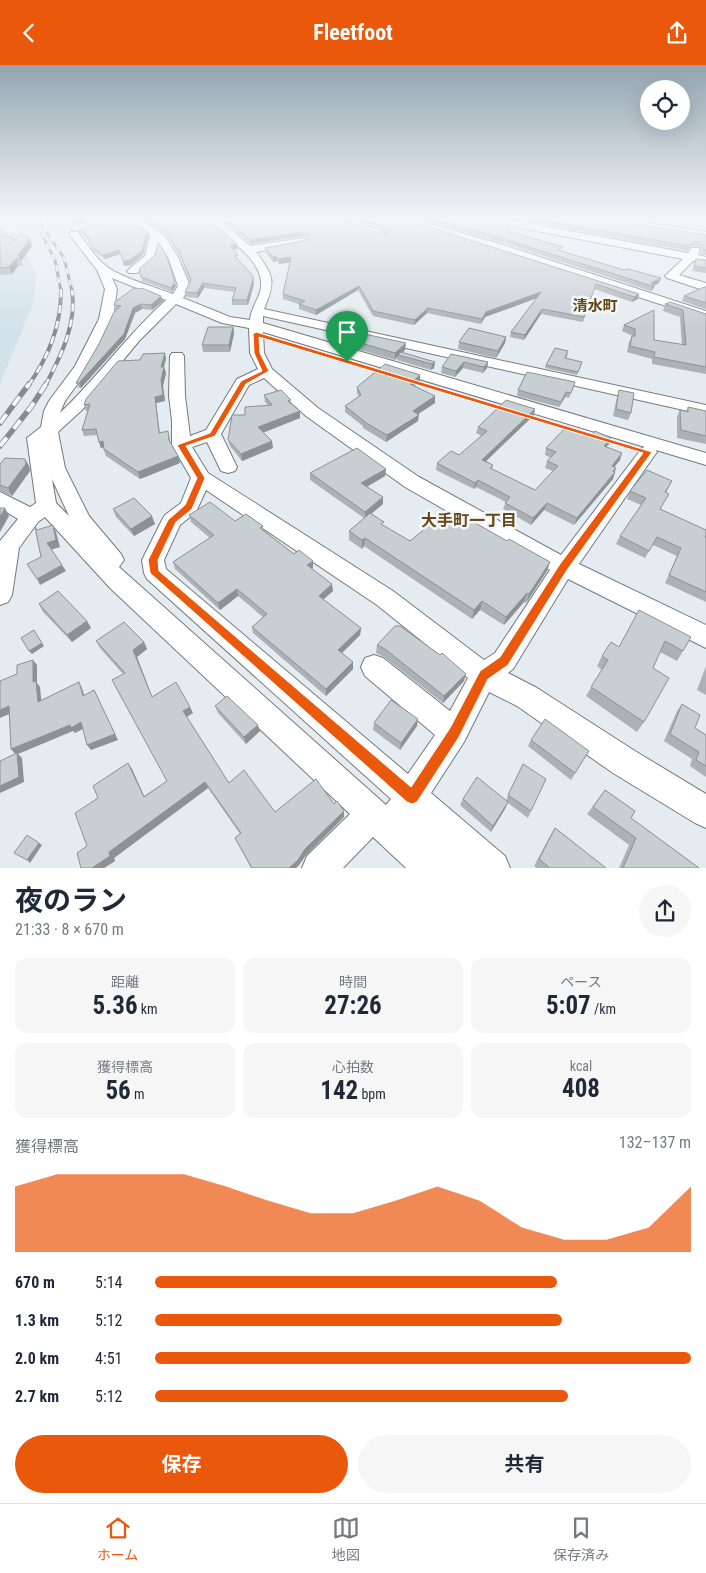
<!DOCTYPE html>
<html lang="ja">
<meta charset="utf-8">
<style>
body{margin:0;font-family:"Roboto Condensed","Noto Sans JP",sans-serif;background:#f6f6f7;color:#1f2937;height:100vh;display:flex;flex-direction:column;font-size:19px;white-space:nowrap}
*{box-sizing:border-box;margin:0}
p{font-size:16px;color:#747a83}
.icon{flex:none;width:28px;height:28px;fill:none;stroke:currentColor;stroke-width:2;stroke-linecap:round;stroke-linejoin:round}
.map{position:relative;height:803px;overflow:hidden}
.details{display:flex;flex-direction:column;background:#fff;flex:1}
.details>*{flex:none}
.fabs{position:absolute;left:640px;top:15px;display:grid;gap:10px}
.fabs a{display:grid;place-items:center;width:50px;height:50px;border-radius:50%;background:#fff;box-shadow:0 5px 20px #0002;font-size:25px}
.pin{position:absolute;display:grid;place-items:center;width:42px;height:42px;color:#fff;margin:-51px -21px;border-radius:50% 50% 50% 0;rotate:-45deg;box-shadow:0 0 5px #0007}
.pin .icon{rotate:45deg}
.round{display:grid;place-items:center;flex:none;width:52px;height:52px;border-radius:26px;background:#f6f6f7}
.headline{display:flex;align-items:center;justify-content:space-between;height:85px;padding:0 15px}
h1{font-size:28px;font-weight:700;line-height:38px}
.figures{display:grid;grid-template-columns:repeat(3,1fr);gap:8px;height:85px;padding:5px 15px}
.figures div{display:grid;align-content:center;border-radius:12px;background:#f6f6f7;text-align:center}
.figures b{font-size:25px;font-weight:700}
.figures small{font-size:14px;font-weight:400}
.figures p{font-size:14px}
.chart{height:140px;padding:10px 15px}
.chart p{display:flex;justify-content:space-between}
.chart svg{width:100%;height:90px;margin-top:5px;fill:#ea580c;opacity:.7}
.cta{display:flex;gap:10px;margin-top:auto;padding:10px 15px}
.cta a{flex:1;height:58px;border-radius:30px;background:#ea580c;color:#fff;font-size:20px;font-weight:700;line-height:58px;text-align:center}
.cta a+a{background:#f6f6f7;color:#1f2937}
ul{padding:0 15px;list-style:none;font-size:16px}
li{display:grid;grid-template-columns:80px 60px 1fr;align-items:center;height:38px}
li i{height:12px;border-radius:6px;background:#ea580c}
header{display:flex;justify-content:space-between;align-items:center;height:65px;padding:0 15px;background:#ea580c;color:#fff;font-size:22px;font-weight:700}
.menu{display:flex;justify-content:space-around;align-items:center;height:70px;border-top:1px solid #e0e1e3;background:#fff;font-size:14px;color:#747a83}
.menu a{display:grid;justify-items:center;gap:2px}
.menu .active{color:#ea580c}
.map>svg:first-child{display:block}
.built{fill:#d2e2eb}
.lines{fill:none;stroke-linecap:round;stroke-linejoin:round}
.minor-casing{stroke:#737a7f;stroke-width:2}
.minor{fill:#fff;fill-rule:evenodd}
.rail-far2-casing{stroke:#868b8f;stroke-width:3}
.rail-far1-casing{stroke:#868b8f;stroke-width:4}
.rail-casing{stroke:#868b8f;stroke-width:5.5}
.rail-far2{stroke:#f1f9fe;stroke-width:2;stroke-dasharray:6;stroke-linecap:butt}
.rail-far1{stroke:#f1f9fe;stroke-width:2.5;stroke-dasharray:8;stroke-linecap:butt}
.rail{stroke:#f1f9fe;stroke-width:4;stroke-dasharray:11;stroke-linecap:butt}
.wall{fill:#abb2b5}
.shaded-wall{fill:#8b9194}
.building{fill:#c7cfd3;stroke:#8b9194}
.route{fill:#ea580c;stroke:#fff;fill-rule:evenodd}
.labels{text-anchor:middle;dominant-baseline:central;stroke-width:5;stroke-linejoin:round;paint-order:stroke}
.far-quarter-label{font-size:15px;font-weight:bold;fill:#684713;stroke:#f1f9fe}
.neighbourhood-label{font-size:16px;font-weight:bold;fill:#684713;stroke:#f1f9fe}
</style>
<header><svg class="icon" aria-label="back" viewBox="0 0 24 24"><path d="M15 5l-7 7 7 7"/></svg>Fleetfoot<svg class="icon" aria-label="share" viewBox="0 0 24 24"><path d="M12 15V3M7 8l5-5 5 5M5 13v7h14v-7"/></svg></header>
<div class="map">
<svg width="706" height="803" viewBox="0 0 706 803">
<rect width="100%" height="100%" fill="#e4ecf1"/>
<!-- built -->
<path class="built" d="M0,157L11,163L19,172L36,209L34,236L0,319Z"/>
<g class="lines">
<defs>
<g id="minor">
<path d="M119,152H138L165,171L178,192L190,221L183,233L230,252L250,255C251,242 260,233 261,222C264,193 222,172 207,152H217L250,181L303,173L308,176L303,179L256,187C274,211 276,216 264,244L706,340V350L263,251V258L706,388V400L656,385L657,387L654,391L579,499L706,560V583L568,514L513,604L508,608L537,623L635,686L706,729V763L695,758L613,708L517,641L489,627L464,677L431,728L505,791L510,803H406L373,772L343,803H302L307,791L350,749L110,523L45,452L38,457L19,483L12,530L8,537L0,540V476L18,454L0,443V427L30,442L36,438L27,373L41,362L44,346L49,336L75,301L99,254L105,224L97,205L69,169L70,167H78C86,178 94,191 105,200C118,212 155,222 173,229L178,221L168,192L158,177L155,192L137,208H129L127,206L129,204L145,191L150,170L130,155L75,166L70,163L75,160ZM112,213L166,235C127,270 98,312 60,348L65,336L90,302L113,254L117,224ZM176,239L222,258L249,263L250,288L258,304L237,314L206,365L190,371L185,331L184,291L182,288H172L170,291L169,331L172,356V380L191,413L181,438L165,450L162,455L142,495L144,508L147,514L391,734L386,740L119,502L124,495L121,489L89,451L65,403L58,367L83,344L139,276ZM263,267L645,382L642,383L561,490L419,412L318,343L272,304L264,288ZM264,313L306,351L405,422L550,505L495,588L484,595L393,526L208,408L192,382L207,377L221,406L228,408L235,406L237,402L221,369L249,320ZM52,414L69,451L56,438ZM206,425L377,540L468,613L450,646L383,593L374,590L365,593L361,602L365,611L435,670L408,709L166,504L164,495L180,460L196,447Z"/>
<path d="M356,152H369L359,158L388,169L387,171H379L345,158Z"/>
<path d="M392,152H406L500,179L706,246V254Z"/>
<path d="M475,152H494L688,188L691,183H699L700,185L698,190L706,192V198L693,196L679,210L706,218V226L667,213L665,211L667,209L683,194L480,155Z"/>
<path d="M594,152H615L706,167V173L599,155Z"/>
</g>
</defs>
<!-- minor casing -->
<use href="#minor" class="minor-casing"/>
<!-- minor -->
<use href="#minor" class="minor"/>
<defs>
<g id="rail-far2">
<path d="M36,152L64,193L72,226"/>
<path d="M41,168L55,195L61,226"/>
</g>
<g id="rail-far1">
<path d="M28,321C49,291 61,261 61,225"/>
<path d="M45,321C61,291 77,259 72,225"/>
</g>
<g id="rail">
<path d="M0,358L29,319"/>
<path d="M0,381L31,342L46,319"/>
</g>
</defs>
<!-- rail-far2 casing -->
<use href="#rail-far2" class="rail-far2-casing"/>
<!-- rail-far1 casing -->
<use href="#rail-far1" class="rail-far1-casing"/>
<!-- rail casing -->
<use href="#rail" class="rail-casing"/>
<!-- rail-far2 -->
<use href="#rail-far2" class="rail-far2"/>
<!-- rail-far1 -->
<use href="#rail-far1" class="rail-far1"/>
<!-- rail -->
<use href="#rail" class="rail"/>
</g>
<!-- wall -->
<g class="wall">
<path d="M140,152H207L212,157L237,179L238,184H233L238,195L254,219L248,240H232V235L234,227L204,223L198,233L186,232L185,227L190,217L180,191L166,169Z"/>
<path d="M220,152H353L346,156L378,168L387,169L388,167L363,158V153L639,229L638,234L632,237L594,224L583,257L541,249L524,275L510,272L511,267L537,233L485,252L481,259L427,248L414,260L373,251L358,225L316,250L299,244V239L283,234V229L290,197L279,199L277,196L273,197L265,187V183L303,176L308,174L303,171L251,179Z"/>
<path d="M412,152H479L508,166L562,186L659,218L655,220L653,224L651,226L501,177Z"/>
<path d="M503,152H598L600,153L706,170V190L701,189L702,184L699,181H691L687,186Z"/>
<path d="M625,152H636V154Z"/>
<path d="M79,163L148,171L143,190L131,200L124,201L120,189L105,194L94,186L90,179L88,175L80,167Z"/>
<path d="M0,164L14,176L30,174L32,181L21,196L23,200L18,201L12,209L0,210Z"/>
<path d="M696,194L706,195V208L692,206Z"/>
<path d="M139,204L176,221L172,227L142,216Z"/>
<path d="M706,222V244L682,236L684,231Z"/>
<path d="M163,236L152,245L142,244L135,248L125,274L81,323H79L76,318L99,279L116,245L114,240Z"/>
<path d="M665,239L706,249V309L652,299V294L627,287L629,277L632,271H633L622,266L624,260L654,245V275L682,280L680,252L663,246Z"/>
<path d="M233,262L234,268L230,287H203L202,280Z"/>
<path d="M337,271L405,285L402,288L435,297L434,303L431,305L397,295V292L395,295L337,278Z"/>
<path d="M506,272L505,278L496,293L458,284L459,277Z"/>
<path d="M165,288L166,294L164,302L166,308L163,321L165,336L156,338L160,368L170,372V377L178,391L180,398L140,414L106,391L103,383H101L97,370L84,371L82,365L88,346H86L84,340L140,295Z"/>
<path d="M451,289L488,297L487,303L483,308L463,303L455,312L441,308L442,302Z"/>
<path d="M568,289L566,294L582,297L577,310L545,303L546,300Z"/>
<path d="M420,310V316L414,321L435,331V338L418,349V356L386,377L363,363V361L345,347V341L359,332L357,328V322Z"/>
<path d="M575,317L569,333L565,332L559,342L517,331L518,325Z"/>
<path d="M619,325L631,348L628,355L613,351L617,332Z"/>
<path d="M264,330L292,339L300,346V353L263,368L273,383L242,396L230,381L228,375L245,350L268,340L265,337Z"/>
<path d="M688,342L706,346V379L677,373V352L680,345L686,346Z"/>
<path d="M534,350L486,396L493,400L492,404L535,425L553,406L545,403L547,396L551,393L545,390L546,383L591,371L611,373L609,379L606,382L620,395L614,402L615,407L613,414L574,460L544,445L531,460L503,444L506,437L476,422L474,424L436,405L437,398L459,390L482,371L476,368L478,362Z"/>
<path d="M25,394L29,401L30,406L12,431L0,426V399Z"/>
<path d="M386,404L385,411L367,422L383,432V439L371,449L384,461L410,476L462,455L550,497L547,506L526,538L524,537L504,560L480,545L472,554L364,481L362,484L349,475V466L364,453L310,415V408Z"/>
<path d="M672,416L666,428L661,444L706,472V537L665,518L677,491L653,480L645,493L616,479L620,471L641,440L627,434L630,426Z"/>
<path d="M113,444L155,459L134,471L116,452Z"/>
<path d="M189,450L235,456L263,461V465L313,503L312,504L333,526L323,535L361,563L360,570L342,588L353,604L326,631L253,568L252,562L263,552L238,531L220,545L175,504L173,497L210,473L191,457Z"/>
<path d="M39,539L87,556L91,563L72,577L43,547Z"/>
<path d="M639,545L683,586L677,596L660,587L653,603L644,657L637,667L586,631L602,605L597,601L602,591L619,582Z"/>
<path d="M96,576L144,577L147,584L137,592L152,632L193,648L187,652L229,718L275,747L334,739L344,752L306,790L299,800L296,803H251L235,773L240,769L208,723L114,793L115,796L104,803H81L87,781L98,733L132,704L144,731L167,716L123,609L100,583Z"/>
<path d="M377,580L464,616L443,638L384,592L376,588Z"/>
<path d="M706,601V630L697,625Z"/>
<path d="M682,639L695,663L706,670V712L690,701L692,694L664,676L677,646Z"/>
<path d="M215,641L260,666L246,679L218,648Z"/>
<path d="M374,658L417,661L400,685L373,665Z"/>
<path d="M531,675L589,686L571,715L528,681Z"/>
<path d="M523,699L531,746L528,753L508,738L491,767L460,740L463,734L506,735Z"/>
<path d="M605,725L631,753L699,803H619L629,780L587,749Z"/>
<path d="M555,763L606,803H537L534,801L550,771Z"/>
</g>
<!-- shaded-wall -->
<g class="shaded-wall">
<path d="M88,152H110L73,159L72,155Z"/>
<path d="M346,152H353L343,157V153Z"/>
<path d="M147,167L148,171L143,190L131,200L124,201L123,196Z"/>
<path d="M302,167L303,171L251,179L250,175Z"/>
<path d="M30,174L32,181L21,196L18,190Z"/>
<path d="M237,179L238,184L231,185L230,180Z"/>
<path d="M119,185L120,189L105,194L103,190Z"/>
<path d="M273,192H277V196L273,197Z"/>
<path d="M291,192L292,197L279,199V194Z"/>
<path d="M16,194L18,201L12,209L9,202Z"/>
<path d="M253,211L254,219L248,240L247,235Z"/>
<path d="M661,213L659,218L655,220L653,224L651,226L652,221L651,218Z"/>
<path d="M175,217L176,221L172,227L171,223Z"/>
<path d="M203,218L204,223L198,233L197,228Z"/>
<path d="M359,221L358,225L316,250V245Z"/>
<path d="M541,227L540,232L485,252L481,259L482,254L486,247Z"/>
<path d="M639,229L638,234L632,237L634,232Z"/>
<path d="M161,231L163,236L152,245L151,240Z"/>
<path d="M141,239L142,244L135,248L125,274L81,323L79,318L133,243Z"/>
<path d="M428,243L427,248L414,260L415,255Z"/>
<path d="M542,244L541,249L524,275L525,270Z"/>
<path d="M233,262L234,268L230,287L229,280Z"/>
<path d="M506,272L505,278L496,293L498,286Z"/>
<path d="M406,278L405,285L400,290H398L397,292L395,295V288Z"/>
<path d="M165,288L166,294L162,308L161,302Z"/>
<path d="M435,297L434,303L431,305L432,299Z"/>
<path d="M464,297L463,303L455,312L456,306Z"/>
<path d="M488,297L487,303L483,308L484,302Z"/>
<path d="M164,302L166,308L163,321L165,336L156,338L160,375L159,368L155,332L161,315Z"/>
<path d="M420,310V316L410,325V319Z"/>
<path d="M566,327L565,332L559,342L561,337Z"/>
<path d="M435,331V338L412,353L413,346Z"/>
<path d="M535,344L534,350L481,401L482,395Z"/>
<path d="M300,346V353L259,369L258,362Z"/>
<path d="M419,350L418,356L386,377L387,370Z"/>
<path d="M611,373L609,379L602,387L604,381Z"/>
<path d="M103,376L106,382L101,383L99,377Z"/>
<path d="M272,376L273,383L242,396L241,389Z"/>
<path d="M622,388L620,395L610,407L612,401Z"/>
<path d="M178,391L180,398L140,414L138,407Z"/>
<path d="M25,394L29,401L30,406L12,431L8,423Z"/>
<path d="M616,403L613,414L574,460L577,453Z"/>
<path d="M386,404L385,411L361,425V418Z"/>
<path d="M478,415L476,422L474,424L475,418Z"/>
<path d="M383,432V439L365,454V447Z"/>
<path d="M547,438L544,445L531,460L533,453Z"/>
<path d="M5,443L9,451L0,467V452Z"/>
<path d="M152,451L155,459L134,471L131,464Z"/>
<path d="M53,460L56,467L60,482L50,485L47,478Z"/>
<path d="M365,473L364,481L362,484V475Z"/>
<path d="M313,496V503L308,507L307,500Z"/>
<path d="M550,497L547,506L526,538L529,529Z"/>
<path d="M62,500L66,506L40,520L37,514Z"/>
<path d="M332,519L333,526L319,538V531Z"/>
<path d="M237,524L238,531L220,545L218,538Z"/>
<path d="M527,528L524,537L504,560L506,552Z"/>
<path d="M482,536L480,545L472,554L474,545Z"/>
<path d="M87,556L91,563L72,577L67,570Z"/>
<path d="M361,563L360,570L338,592V585Z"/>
<path d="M144,577L147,584L137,592L155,639L133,585Z"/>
<path d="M42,578L44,581L32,589L29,586Z"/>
<path d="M33,595L37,600V618L40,622L42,643L38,637L33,617Z"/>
<path d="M353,597V604L326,631V624Z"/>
<path d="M466,609L464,616L443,638L444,631Z"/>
<path d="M79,617L82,623L86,636L83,631Z"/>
<path d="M94,625L118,675L91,685L87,680Z"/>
<path d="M9,641L14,647L0,653V645Z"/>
<path d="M190,642L193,648L186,652L183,646Z"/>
<path d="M418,654L417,661L400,685L401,678Z"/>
<path d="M81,657L85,663L75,668L73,666L18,689L22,693L24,717L0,728V721L16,690L11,684L70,660Z"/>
<path d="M258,660L260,666L246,679L244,672Z"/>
<path d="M128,698L132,704L147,738L144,732Z"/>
<path d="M205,717L208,723L114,793L115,796L104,803H92L109,787Z"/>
<path d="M508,737L505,744L491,767L493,761Z"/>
<path d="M344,746V752L306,790L299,800L296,803H289L305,784Z"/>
<path d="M39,778L42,780L30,798L27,795Z"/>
</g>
<!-- building -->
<g class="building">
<path d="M70,152H88L72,155Z"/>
<path d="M145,152H207L212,157L237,179L230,180L238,190L235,191L253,211V214L247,235H232L236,223L203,218L197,228L185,227L191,215L179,186L165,165Z"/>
<path d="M224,152H346L343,153L344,156L378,168L387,169L390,166L389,163L363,153L366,152H398L639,229L634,232L596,219L584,252L542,244L525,270L511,267L541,227L486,247L482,254L428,243L415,255L373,246L359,221L316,245L299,239L305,236L283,229L291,192L279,194L277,192H273L265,183L303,176L309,173V170L302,167L250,175Z"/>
<path d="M427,152H479L510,158L508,166L563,182L558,185L624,205L628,204L661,213L651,218L655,220L652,221L501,173Z"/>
<path d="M526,152H598L600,153L706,170V185L702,184L703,180L701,177H693L689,181Z"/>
<path d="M129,153L147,167L142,186L130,195L123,196L119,185L103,190L93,182L88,175H91L79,163Z"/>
<path d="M0,164L8,172H12L14,176L21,167L30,174L18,190L20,193L16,194L9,202L0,203V167L1,166H0Z"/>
<path d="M158,178L166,189L175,217L171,223L141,212L139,204L155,190Z"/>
<path d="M696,194L706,195V203L694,201Z"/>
<path d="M704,222H706V238L684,231Z"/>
<path d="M134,223L143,224L142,223L161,231L151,240L141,239L133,243L124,269L79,318H76L99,279L114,247L121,241L114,240L115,237Z"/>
<path d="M670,237L706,249V302L654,292L655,287L630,281L632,271H635V264L624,260L654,245V275L686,280L683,245L665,239Z"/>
<path d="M208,262H233L229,280H202Z"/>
<path d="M469,263L506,272L498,286L459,277Z"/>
<path d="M346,265L406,278L395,288L337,271Z"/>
<path d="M555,283L568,286L565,293L582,297L578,307L546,300Z"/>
<path d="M401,287L435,297L432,299L398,290Z"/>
<path d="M165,288L161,302H164L161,315L163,330L155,332L159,368L168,366L169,375L178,391L138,407L104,384L103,376L99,377L96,364L82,365L90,339L84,340L86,334L118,296L140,295L143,289Z"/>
<path d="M451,289L488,297L484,302L464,297L456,306L442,302Z"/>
<path d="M385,299L420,310L410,319L435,331L413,346L419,350L387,370L363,356H364L345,341L361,330L357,322Z"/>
<path d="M527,307L575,317L571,328L566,327L561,337L518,325Z"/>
<path d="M281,325L291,335L288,336L300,346L258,362L272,376L241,389L228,375L232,350H245V342L272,340L264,330Z"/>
<path d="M619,325L634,328L631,348L616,344Z"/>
<path d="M506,335L535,344L482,395L493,400L490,403L535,425L558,401L547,396L556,387L546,383L567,361L591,371L595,366L611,373L604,381L622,388L612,401L616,403L613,406L615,407L577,453L547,438L533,453L505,438L510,432L478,415L475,418L437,398L451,386L459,390L487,366L478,362Z"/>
<path d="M688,342L706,346V371L681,365L680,345L688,347Z"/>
<path d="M357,383L386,404L361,418L383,432L365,447L310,408Z"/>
<path d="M5,393L25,394L26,399L8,423L0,420V399Z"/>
<path d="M647,405L672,416L665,427L669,429L660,444L706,465V470L705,472H706V527L669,510L681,483L657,472L649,486L620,471L646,433L630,426Z"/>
<path d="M134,433L152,451L131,464L113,444Z"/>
<path d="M210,437L235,456L246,449L263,461L260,463L294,489L299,485L313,496L307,500L332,519L319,531L361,563L338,585L353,597L326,624L252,562L267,549L237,524L218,538L173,497L214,470L189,450Z"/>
<path d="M0,443H5L0,452Z"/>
<path d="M447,446L462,455L465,452L507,476L509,474L550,497L529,529L527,528L506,552L482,536L474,545L365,473L362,475L349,466L370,448L384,457L381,459L410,476Z"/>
<path d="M53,460L56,475L47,478L62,500L37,514L27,499L41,492L35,462L37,465Z"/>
<path d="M58,526L87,556L67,570L39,539Z"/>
<path d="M639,545L691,572L683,586L665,576L653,603L669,613L644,657L591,622L608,595L602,591L611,577L619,582Z"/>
<path d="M124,557L144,577L133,585L152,632L176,617L190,642L183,646L229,718L244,705L275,747L316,714L334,739L337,736L344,746L305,784L298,795L289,803H252L235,773L241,768L205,717L109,787L110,791L92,803H81L77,788L87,781L75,748L98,733L93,721L128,698L144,732L167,716L112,615L125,608L96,576Z"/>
<path d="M395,561H400L440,590L442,588L466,609L444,631L385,584L377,580Z"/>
<path d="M34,565L42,578L29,586L21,573Z"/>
<path d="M33,595V617L36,616L38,637L79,617L83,631L94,625L115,669L87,680L81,657L71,663L70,660L11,684L9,641L0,645V616L17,609V600Z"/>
<path d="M227,631L258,660L244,672L215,641Z"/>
<path d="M391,635L418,654L401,678L374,658Z"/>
<path d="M682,639L700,650L695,663L706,670V701L696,695L699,687L670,669Z"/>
<path d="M545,654L589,686L575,708L531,675Z"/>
<path d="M17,688L19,712L0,721V696Z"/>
<path d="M523,699L546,714L531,746L508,730Z"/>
<path d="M477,712L508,737L493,761L463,734Z"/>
<path d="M605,725L635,746L631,753L699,803H623L636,773L593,742Z"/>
<path d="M555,763L606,803H550L539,794Z"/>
<path d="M27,770L39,778L27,795L14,788Z"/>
</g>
<!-- sky -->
<linearGradient id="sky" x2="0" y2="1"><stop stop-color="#93a5b0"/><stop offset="0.58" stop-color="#f3f6f9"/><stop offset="1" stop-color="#f3f6f9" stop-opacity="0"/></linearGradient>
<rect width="706" height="264" fill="url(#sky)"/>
<!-- route -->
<path class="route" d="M256,267L652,387L567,505L508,600L488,614L459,672L417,737L412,739L407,737L150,508L148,495L168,455L185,440L197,413L177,380L210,368L241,316L262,306L254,288L253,269ZM259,272L643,388L560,499L500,592L480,606L450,663L411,722L159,506L158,495L176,457L192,444L205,413L186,381L215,371L246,319L269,306L260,288Z"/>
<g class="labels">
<!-- far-quarter labels -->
<g class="far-quarter-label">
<text x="595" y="241">清水町</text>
</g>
<!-- neighbourhood labels -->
<g class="neighbourhood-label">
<text x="469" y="455">大手町一丁目</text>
</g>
</g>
</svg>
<div class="fabs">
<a><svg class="icon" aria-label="locate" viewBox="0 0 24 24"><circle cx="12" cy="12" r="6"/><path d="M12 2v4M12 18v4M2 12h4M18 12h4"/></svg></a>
</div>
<div class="pin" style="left:347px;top:297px;background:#1e9e55"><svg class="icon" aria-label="arrive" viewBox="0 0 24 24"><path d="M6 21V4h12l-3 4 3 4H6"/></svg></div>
</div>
<section class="details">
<div class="headline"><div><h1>夜のラン</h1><p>21:33 · 8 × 670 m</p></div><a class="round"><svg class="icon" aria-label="share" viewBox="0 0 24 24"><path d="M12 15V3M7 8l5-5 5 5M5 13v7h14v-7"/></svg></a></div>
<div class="figures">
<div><p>距離</p><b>5.36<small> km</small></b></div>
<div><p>時間</p><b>27:26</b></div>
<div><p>ペース</p><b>5:07<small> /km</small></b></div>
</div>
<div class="figures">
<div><p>獲得標高</p><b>56<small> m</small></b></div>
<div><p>心拍数</p><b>142<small> bpm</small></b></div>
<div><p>kcal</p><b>408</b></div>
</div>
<div class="chart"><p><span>獲得標高</span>132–137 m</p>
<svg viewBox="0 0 160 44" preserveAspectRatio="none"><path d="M0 44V12L10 6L20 6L30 6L40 6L50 12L60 19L70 25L80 25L90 19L100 12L110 19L120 32L130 38L140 38L150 32L160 12V44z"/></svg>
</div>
<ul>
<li><b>670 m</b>5:14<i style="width:75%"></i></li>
<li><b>1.3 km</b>5:12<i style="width:76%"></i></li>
<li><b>2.0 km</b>4:51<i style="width:100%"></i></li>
<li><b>2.7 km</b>5:12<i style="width:77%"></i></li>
</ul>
<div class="cta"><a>保存</a><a>共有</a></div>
</section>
<nav class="menu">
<a class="active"><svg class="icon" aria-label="home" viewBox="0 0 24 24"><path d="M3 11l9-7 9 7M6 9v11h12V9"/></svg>ホーム</a>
<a><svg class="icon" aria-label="map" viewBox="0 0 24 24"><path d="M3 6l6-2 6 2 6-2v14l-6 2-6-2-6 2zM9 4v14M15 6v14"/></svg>地図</a>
<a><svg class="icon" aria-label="saved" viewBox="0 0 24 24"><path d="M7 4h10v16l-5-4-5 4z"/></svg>保存済み</a>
</nav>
